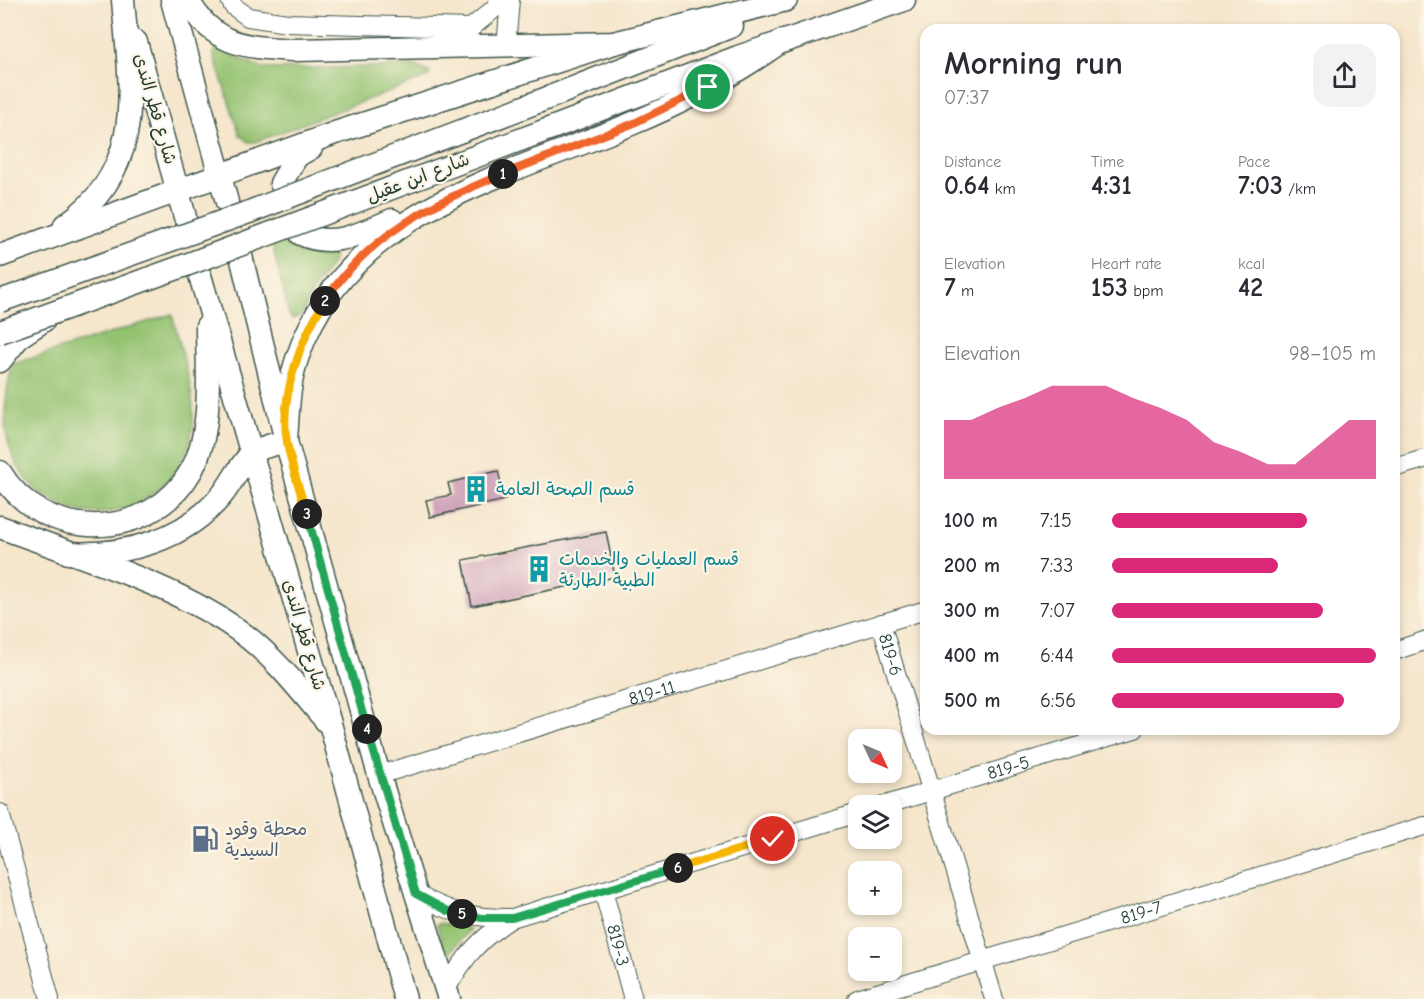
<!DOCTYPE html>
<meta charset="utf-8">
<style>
body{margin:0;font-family:"Comic Neue","Playpen Sans Arabic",sans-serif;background:#f2f2f3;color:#2b2b33;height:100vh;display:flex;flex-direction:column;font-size:22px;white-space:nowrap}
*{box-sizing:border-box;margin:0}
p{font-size:20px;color:#7c7c81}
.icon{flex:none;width:33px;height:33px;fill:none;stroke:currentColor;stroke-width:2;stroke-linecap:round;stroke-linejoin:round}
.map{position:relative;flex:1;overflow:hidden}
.details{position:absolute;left:920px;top:24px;width:480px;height:711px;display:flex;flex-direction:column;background:#fff;border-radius:18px;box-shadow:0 3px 9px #0003}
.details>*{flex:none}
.needle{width:39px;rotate:134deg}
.fabs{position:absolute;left:848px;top:729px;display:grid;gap:12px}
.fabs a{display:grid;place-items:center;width:54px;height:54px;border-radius:12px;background:#fff;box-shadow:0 3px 9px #0003;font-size:30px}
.pin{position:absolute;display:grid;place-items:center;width:51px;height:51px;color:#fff;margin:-26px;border:3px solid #fff;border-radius:50%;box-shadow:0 2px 6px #0007}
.km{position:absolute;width:30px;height:30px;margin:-15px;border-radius:50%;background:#222;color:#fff;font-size:16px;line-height:30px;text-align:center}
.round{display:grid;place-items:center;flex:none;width:63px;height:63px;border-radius:18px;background:#f2f2f3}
.head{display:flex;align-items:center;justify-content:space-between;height:102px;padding:0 24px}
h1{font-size:33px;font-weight:600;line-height:45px}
.metrics{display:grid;grid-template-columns:repeat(3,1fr);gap:9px;height:102px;padding:6px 24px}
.metrics div{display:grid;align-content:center}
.metrics b{font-size:26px;font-weight:600}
.metrics small{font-size:16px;font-weight:400}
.metrics p{font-size:16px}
.chart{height:168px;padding:12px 24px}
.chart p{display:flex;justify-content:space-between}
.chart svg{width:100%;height:108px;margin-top:6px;fill:#db2777;opacity:.7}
ul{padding:0 24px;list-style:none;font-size:20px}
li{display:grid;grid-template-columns:96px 72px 1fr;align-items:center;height:45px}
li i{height:15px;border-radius:8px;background:#db2777}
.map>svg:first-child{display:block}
.green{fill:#93c270;stroke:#598052;stroke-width:1.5}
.building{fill:#c894b3}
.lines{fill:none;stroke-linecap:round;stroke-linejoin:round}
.minor-casing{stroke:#3f564b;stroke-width:20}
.major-casing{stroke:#3f564b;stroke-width:25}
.minor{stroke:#fff;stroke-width:18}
.major{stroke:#fff;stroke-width:22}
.major-bridge-casing{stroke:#3f564b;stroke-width:25;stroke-linecap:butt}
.major-bridge{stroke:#fff;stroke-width:22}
.split-1-casing{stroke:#fff;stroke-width:12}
.split-2-casing{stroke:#fff;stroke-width:12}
.split-3-casing{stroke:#fff;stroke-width:12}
.split-4-casing{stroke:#fff;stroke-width:12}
.split-5-casing{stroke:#fff;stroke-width:12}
.split-6-casing{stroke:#fff;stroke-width:12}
.split-7-casing{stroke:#fff;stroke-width:12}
.split-1{stroke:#f0652b;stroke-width:8}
.split-2{stroke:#f0652b;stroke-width:8}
.split-3{stroke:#f5b400;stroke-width:8}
.split-4{stroke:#22a559;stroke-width:8}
.split-5{stroke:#22a559;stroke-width:8}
.split-6{stroke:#22a559;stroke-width:8}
.split-7{stroke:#f5b400;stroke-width:8}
.labels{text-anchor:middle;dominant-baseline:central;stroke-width:4.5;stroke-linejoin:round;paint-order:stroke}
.street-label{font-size:18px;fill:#1f3d34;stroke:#fcf5e5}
.culture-label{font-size:18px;fill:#0d838f;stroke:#fcf5e5;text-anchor:start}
.service-label{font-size:18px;fill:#4e5e75;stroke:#fcf5e5;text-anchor:start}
</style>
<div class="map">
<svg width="1424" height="999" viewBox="0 0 1424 999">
<rect width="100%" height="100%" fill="#fcf5e5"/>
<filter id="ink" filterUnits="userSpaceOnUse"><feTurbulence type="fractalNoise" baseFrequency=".0167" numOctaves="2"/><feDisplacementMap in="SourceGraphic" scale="12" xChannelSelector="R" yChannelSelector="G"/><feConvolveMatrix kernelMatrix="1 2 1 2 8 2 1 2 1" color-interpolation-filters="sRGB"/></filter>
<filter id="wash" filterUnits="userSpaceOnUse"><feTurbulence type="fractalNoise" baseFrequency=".008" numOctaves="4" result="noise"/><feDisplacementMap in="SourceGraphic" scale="24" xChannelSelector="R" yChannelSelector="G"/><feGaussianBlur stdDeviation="1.35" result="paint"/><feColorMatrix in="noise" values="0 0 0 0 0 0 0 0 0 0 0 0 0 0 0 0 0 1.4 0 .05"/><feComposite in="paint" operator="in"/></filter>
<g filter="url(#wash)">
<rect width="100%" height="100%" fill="#f5e6cc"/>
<!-- green -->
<g class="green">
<path d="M216,48L265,69L416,66L430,73L428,77L255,142H248L240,135L213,53Z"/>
<path d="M275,238C294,252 310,259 333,255L334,260L313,291L302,315L292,319L289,315L271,240Z"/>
<path d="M172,314C180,346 195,390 193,422C191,474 139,519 86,512C67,510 52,501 37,490C0,456 0,412 13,364Z"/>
<path d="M441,923L470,929L446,957L437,925Z"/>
</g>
<g id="blocks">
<!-- building -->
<g class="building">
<path d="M498,471L505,500L430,517L426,500L451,495L448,483Z"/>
<path d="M606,532L615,577L472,606L463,560Z"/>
</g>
</g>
</g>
<g filter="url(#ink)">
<use href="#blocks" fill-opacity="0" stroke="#3f564b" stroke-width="1.5"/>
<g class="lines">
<defs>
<g id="minor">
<path d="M230,0L233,6L248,17L287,23L471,28L495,8L499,0"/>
<path d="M506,47L510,0"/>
<path d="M1394,468L1424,459"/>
<path id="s1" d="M881,623L994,999"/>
<path d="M1394,651L1424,641"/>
<path id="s2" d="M379,775L926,610"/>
<path id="s3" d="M882,806L1135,729"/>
<path d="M0,813L50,999"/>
<path id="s4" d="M603,890L633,999"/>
<path d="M416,894C453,914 471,918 512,918"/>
<path d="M446,989C465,956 479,939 512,918L858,813"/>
<path id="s5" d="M857,999L1424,826"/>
</g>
<g id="major">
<path d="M172,0L227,202"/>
<path d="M188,0C214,47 246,47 295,50L614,43L786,0"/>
<path d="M136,42L185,217"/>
<path d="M540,101L732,26"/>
<path d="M549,129L738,57L904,0"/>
<path d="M281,183L297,156L311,148"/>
<path d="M65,225C148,167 130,87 123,0"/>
<path d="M301,234C334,249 361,233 392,220"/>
<path d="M0,256L335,133L614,43"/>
<path d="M241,256L286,441L379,775L449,999"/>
<path d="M199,272L331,727L405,999"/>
<path d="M0,361L20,336L44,320"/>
<path d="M0,472C42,543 150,543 191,471C214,430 207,372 207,326"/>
<path d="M0,527C77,556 181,586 246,636C277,660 302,693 327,722"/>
<path d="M68,553C125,556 184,541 222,495C232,483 240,464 252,453C259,447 277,444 286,441C288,412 288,383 298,356C347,211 506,176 631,124C685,102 735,74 782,41"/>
</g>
</defs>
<!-- minor casing -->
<use href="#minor" class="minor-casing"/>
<!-- major casing -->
<use href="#major" class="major-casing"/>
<!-- minor -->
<use href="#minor" class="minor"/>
<!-- major -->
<use href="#major" class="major"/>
<defs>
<g id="major-bridge">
<path d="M0,301L249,212L540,101"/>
<path d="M0,332L186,265L549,129"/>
</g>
</defs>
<!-- major-bridge casing -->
<use href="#major-bridge" class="major-bridge-casing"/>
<!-- major-bridge -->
<use href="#major-bridge" class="major-bridge"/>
</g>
</g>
<g class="lines" filter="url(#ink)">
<defs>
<path id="split-1" d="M503,174L632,124L708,87"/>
<path id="split-2" d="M325,301C366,237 434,202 503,174"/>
<path id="split-3" d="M307,514C300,490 291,466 287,442C279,398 301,337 325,301"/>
<path id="split-4" d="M307,514L367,729"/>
<path id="split-5" d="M367,729L416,894L448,911L462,914"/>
<path id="split-6" d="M462,914L482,918H512L678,868"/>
<path id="split-7" d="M678,868L773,839"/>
</defs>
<!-- split-1 casing -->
<use href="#split-1" class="split-1-casing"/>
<!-- split-2 casing -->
<use href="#split-2" class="split-2-casing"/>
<!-- split-3 casing -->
<use href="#split-3" class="split-3-casing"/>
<!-- split-4 casing -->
<use href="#split-4" class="split-4-casing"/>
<!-- split-5 casing -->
<use href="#split-5" class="split-5-casing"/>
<!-- split-6 casing -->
<use href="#split-6" class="split-6-casing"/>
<!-- split-7 casing -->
<use href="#split-7" class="split-7-casing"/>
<!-- split-1 -->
<use href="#split-1" class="split-1"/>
<!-- split-2 -->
<use href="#split-2" class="split-2"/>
<!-- split-3 -->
<use href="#split-3" class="split-3"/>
<!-- split-4 -->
<use href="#split-4" class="split-4"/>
<!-- split-5 -->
<use href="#split-5" class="split-5"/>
<!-- split-6 -->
<use href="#split-6" class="split-6"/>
<!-- split-7 -->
<use href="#split-7" class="split-7"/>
</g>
<!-- icons -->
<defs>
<symbol id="building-bare" viewBox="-9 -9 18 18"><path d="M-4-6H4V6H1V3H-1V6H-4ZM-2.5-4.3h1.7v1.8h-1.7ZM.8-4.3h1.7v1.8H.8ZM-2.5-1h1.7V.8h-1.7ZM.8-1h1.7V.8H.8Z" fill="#0f9aa8" stroke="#fcf5e5" stroke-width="2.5" paint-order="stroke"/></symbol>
<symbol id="fuel-bare" viewBox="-9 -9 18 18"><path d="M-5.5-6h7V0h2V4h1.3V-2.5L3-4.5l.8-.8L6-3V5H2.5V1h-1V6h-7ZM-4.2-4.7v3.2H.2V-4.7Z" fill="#5c6f8a" stroke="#fcf5e5" stroke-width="2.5" paint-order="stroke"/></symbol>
</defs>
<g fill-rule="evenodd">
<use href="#building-bare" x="457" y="470" width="38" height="38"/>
<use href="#building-bare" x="520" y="550" width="38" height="38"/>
<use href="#fuel-bare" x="186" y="820" width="38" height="38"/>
</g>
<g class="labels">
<!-- street labels -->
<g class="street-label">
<text transform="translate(155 109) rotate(74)">شارع قطر الندى</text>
<text transform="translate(418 178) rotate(-21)">شارع ابن عقيل</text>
<text transform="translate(304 635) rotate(74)">شارع قطر الندى</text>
<text stroke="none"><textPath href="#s1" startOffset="33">819-6</textPath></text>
<text stroke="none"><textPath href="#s2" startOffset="285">819-11</textPath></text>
<text stroke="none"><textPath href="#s3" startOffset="132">819-5</textPath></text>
<text stroke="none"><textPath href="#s5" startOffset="297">819-7</textPath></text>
<text stroke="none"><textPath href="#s4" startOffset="57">819-3</textPath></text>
</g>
<!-- culture labels -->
<g class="culture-label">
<text x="496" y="489">قسم الصحة العامة</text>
<text x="559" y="559">قسم العمليات والخدمات<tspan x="559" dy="21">الطبية الطارئة</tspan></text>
</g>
<!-- service labels -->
<g class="service-label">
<text x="225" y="829">محطة وقود<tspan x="225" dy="21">السيدية</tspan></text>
</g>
</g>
</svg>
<div class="fabs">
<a><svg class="needle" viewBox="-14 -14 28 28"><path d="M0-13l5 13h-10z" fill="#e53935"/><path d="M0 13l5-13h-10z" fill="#7c7c81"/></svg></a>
<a><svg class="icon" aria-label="layers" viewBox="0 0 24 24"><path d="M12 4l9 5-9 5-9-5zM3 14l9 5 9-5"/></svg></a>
<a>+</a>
<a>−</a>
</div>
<div class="pin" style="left:708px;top:87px;background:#1e9e55"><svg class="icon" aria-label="arrive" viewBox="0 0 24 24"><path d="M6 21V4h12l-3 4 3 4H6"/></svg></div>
<div class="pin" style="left:773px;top:839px;background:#d93025"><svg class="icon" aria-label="check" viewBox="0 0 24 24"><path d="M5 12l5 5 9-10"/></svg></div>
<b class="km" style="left:503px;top:174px">1</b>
<b class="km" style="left:325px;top:301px">2</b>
<b class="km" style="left:307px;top:514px">3</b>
<b class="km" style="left:367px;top:729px">4</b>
<b class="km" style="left:462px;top:914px">5</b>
<b class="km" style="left:678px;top:868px">6</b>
<section class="details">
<div class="head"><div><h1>Morning run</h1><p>07:37</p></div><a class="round"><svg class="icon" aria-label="share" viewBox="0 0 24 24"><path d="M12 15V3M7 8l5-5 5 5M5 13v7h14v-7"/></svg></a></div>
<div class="metrics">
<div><p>Distance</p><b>0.64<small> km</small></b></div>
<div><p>Time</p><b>4:31</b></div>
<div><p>Pace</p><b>7:03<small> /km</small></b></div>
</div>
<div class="metrics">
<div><p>Elevation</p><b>7<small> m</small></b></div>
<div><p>Heart rate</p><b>153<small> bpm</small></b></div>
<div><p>kcal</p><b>42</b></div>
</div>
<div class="chart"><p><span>Elevation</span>98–105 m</p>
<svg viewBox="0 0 160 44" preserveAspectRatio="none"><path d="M0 44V20L10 20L20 15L30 11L40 6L50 6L60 6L70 11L80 15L90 20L100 29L110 33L120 38L130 38L140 29L150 20L160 20V44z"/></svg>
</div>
<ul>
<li><b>100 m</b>7:15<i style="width:74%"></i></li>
<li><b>200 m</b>7:33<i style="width:63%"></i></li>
<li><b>300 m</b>7:07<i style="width:80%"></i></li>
<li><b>400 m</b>6:44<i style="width:100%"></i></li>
<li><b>500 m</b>6:56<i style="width:88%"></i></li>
</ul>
</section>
</div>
